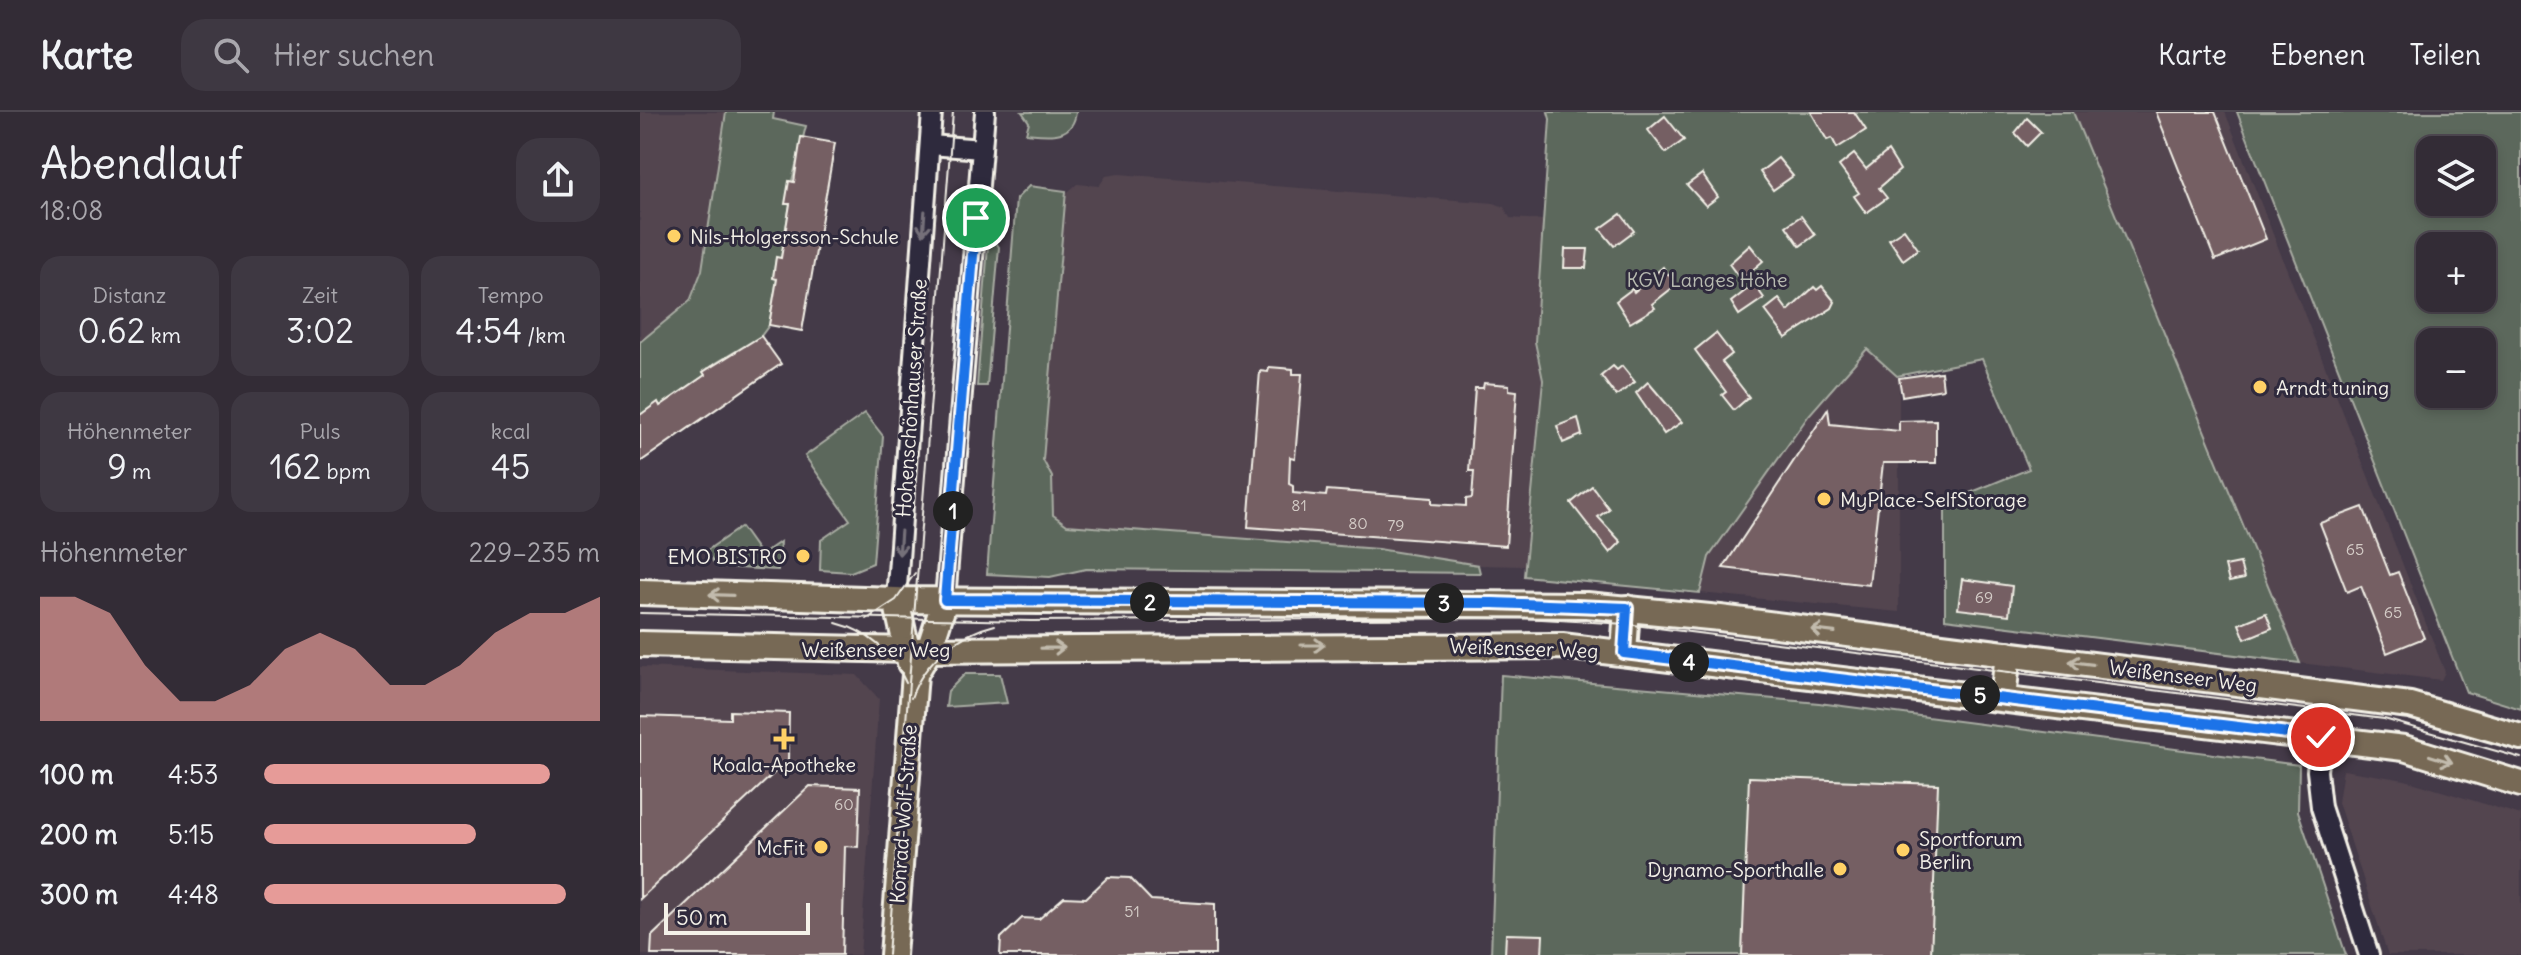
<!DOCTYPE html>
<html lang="de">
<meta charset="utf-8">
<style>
body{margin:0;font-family:Delius,sans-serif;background:#3e3842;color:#f1f3f6;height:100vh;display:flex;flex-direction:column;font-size:30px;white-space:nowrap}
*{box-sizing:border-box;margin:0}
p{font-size:26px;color:#a9a7ad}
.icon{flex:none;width:44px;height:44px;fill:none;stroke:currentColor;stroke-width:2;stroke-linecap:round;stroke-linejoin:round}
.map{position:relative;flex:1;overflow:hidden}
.details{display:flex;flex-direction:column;background:#332c36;width:640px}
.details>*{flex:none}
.controls{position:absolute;left:1776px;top:24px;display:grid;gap:16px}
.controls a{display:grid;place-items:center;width:80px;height:80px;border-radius:16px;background:#332c36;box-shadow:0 4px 12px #0003,0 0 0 2px #4e4851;font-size:40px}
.scale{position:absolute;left:24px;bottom:20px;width:146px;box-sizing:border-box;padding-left:8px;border:4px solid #f4f1e8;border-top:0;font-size:22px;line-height:28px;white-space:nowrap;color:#f4f1e8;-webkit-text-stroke:6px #2f2a3d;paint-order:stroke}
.pin{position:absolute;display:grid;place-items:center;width:68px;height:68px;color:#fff;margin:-34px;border:4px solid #fff;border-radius:50%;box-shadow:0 2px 8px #0007}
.km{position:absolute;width:40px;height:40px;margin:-20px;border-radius:50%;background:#222;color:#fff;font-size:22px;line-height:40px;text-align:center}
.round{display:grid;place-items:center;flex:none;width:84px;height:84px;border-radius:24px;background:#3e3842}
.head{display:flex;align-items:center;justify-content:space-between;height:136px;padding:0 40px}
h1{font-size:44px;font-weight:600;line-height:60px}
.figures{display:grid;grid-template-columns:repeat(3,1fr);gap:12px;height:136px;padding:8px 40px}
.figures div{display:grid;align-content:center;border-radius:20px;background:#3e3842;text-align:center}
.figures b{font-size:34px;font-weight:600}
.figures small{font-size:22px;font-weight:400}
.figures p{font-size:22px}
.chart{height:224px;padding:16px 40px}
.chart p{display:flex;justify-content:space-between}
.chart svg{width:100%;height:144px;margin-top:8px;fill:#e69b98;opacity:.7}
ul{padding:0 40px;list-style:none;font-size:26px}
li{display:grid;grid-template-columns:128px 96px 1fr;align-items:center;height:60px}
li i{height:20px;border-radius:10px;background:#e69b98}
header{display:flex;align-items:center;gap:48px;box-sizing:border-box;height:112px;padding:0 40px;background:#332c36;border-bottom:2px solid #4e4851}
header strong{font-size:38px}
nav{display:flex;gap:44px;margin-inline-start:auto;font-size:28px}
.search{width:560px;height:72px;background:#3e3842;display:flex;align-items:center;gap:20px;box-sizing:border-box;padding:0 28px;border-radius:24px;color:#a9a7ad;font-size:30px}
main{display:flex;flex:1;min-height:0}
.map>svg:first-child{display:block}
.built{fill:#534550}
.green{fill:#5c675c;stroke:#a8aca2;stroke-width:2;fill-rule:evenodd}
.building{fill:#755f63;stroke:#f4f1e8;stroke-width:2}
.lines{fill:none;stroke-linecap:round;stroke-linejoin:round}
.minor-casing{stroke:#f4f1e8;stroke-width:24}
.major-casing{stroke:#f4f1e8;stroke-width:30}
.minor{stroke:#2f2a3d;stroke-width:18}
.major{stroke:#776954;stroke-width:24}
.tram{stroke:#f4f1e8;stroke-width:2}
.oneway{stroke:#747079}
.oneway2{stroke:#c2bbad}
.route-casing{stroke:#fff;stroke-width:16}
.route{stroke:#1a73e8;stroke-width:10}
.poi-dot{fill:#ffd166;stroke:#2f2a3d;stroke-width:3}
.labels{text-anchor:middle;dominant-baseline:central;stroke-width:6;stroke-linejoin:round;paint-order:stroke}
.number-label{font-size:16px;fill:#d4ccc7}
.poi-label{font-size:20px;fill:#f4f1e8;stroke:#2f2a3d;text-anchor:start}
.park-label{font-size:20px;fill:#b7bab0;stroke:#2f2a3d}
.street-label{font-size:20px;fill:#f4f1e8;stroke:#2f2a3d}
</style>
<header>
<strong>Karte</strong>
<div class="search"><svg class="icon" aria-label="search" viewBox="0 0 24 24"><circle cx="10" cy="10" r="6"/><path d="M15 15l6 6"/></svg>Hier suchen</div>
<nav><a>Karte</a><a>Ebenen</a><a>Teilen</a></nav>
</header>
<main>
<section class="details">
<div class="head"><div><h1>Abendlauf</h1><p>18:08</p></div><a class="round"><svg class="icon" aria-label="share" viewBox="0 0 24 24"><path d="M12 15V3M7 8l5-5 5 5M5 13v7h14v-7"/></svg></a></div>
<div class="figures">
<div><p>Distanz</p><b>0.62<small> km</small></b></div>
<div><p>Zeit</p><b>3:02</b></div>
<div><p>Tempo</p><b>4:54<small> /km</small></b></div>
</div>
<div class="figures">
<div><p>Höhenmeter</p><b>9<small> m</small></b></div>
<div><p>Puls</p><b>162<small> bpm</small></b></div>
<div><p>kcal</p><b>45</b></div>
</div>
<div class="chart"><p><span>Höhenmeter</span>229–235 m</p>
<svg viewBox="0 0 160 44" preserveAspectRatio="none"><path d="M0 44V6L10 6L20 11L30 27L40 38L50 38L60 33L70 22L80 17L90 22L100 33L110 33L120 27L130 17L140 11L150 11L160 6V44z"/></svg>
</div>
<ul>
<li><b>100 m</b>4:53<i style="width:85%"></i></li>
<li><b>200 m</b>5:15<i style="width:63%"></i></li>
<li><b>300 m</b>4:48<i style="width:90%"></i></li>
</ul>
</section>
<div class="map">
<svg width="1881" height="843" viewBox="0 0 1881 843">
<rect width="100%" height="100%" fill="#443a48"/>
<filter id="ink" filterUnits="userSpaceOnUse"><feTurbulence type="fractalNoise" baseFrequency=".0125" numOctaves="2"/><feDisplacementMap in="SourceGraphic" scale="16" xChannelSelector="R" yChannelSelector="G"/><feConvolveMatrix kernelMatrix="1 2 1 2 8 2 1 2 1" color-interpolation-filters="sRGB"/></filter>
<g filter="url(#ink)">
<!-- built -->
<g class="built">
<path d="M0,0H86L62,158L50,189L0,230Z"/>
<path d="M1433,0H1585L1805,560L1801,568L1660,551Z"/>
<path d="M479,62L854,91L864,95L870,106L904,108L894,232L902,268L884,454L838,453L738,437L427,413L413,403L412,365L403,348L423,84L437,72L459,74L466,64Z"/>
<path d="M1227,237L1259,263V500L1060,481L1069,445L1169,303Z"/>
<path d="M0,555L217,563L239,587L220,843H0Z"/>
<path d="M1703,658L1765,668L1881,703V843H1748L1698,690Z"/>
</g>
<!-- green -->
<g class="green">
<path d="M86,0H134L133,7L166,14L146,92H150L141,146H136L133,165L137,167L129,213L121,224L63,259L65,263L20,294L18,291L0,303V230L50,189L62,158Z"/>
<path d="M382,0H436C433,28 407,23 386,21L389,10Z"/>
<path d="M908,0H1433L1660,551L1305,507V391L1389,357L1342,247L1257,264L1227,237L1169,303L1069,445L1060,481L884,464L903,268L895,230L910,7Z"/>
<path d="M1597,0H1881V597L1826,580ZM1790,38H1842V90H1790ZM1790,134H1842V186H1790ZM1790,230H1842V282H1790Z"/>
<path d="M389,74L426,79L403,348L412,365L413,403L427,413L738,437L838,453L840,461L446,457L410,465L347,462L376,87Z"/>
<path d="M349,121L359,135L347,274H337Z"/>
<path d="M225,301L243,324L233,451L211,460L180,458L181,428L210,408L165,344Z"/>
<path d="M101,415L121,443L140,430L138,458L77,455L66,439Z"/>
<path d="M325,562H360L367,591L306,595L308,579Z"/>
<path d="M861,563L1179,591L1659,653L1658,699L1706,843H851Z"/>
</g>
<!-- building -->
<g class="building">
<path d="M1171,0H1214L1226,18L1197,36L1192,26L1187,28Z"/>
<path d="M1516,0H1575L1626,127L1575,148Z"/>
<path d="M1025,4L1044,28L1026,41L1008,18Z"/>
<path d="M1387,6L1401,20L1387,34L1375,21Z"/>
<path d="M161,25L195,31L162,219L129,213L137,167L133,166L136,145L141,146L150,92H145L149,69L154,70Z"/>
<path d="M1248,39L1260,58L1239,76L1247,86L1226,101L1214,84L1219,81L1199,54L1214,42L1226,57Z"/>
<path d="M1138,46L1153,64L1133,78L1120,60Z"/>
<path d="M1062,62L1078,85L1066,94L1047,73Z"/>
<path d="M981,102L994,119L974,134L960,117Z"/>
<path d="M1161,104L1175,123L1160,134L1146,114Z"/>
<path d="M1264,117L1278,137L1263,148L1249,127Z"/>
<path d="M1110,133L1123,149L1101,168L1089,152Z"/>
<path d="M925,137H948L946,156H924Z"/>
<path d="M1023,155L1036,173L1012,192L1015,196L990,211L976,189L992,177L994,180Z"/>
<path d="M1114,172L1124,186L1099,203L1091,190Z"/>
<path d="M1182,174L1195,190L1192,196L1146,226L1125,198L1139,187L1148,199L1174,175L1177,178Z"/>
<path d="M1076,221L1092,242L1082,250L1109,285L1094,298L1082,283L1086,280L1055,238Z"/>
<path d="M121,224L141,252L0,350V303L18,290L20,294L65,263L63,260Z"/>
<path d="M973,254L977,258L982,254L995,270L976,284L961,264Z"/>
<path d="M629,255L653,257V262H662L655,346L650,345L649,372L653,374V381L686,384L687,378L792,386V392L826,394V387L832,386L834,359H829L835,276H843L844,271L869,273V278L877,279L866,434L608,415L620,259L628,260Z"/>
<path d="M1301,260L1303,277L1262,284L1259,266Z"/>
<path d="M1008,270L1042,310L1024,322L996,281Z"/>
<path d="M1188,297L1190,312L1259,319V309L1296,308V351H1243L1229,473L1083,456Z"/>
<path d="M938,306L942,323L923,331L917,314Z"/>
<path d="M952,374L969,397L958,405L981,430L970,441L931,391Z"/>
<path d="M1723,395L1750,463L1758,460L1784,526L1747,541L1721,474L1707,480L1680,411Z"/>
<path d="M1600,451L1604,467L1589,470L1585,454Z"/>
<path d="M1322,467L1372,474L1369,503L1318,497Z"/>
<path d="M1626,501L1632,516L1605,527L1599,512Z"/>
<path d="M90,599L149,601L148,648L0,787V604L90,607Z"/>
<path d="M1109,665L1298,672L1291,843H1102Z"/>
<path d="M170,674L220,676L218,735L205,734L202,843H11L12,824Z"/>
<path d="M468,765L490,766L511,788L575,792V843H360L361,826L382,806L399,807L424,785L446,786Z"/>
<path d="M866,822L903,823L902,843H865Z"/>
</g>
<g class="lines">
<defs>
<g id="minor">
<path d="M290,33L342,37"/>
<path d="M256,488L292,0"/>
<path d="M305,488L345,0"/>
<path d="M1685,582L1677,659L1681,695L1729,843"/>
</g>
<g id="major">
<path d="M0,480L256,488L947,493L1080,506L1770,593L1881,625"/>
<path d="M256,488L270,551"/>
<path d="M0,532L270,538L922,534L1764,636L1881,672"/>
<path d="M984,541L987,496"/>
<path d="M1363,586L1368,542"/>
<path d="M253,843L275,562L289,538L305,488"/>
</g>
</defs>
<!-- minor casing -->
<use href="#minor" class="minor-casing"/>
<!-- major casing -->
<use href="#major" class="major-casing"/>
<!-- minor -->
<use href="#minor" class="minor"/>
<!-- major -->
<use href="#major" class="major"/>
<!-- tram -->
<g class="tram">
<path d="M0,501L391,509L885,506L986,512L1744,607L1881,646"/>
<path d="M227,507L256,488L275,461"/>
<path d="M196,511C228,519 253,541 266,571"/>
<path d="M271,586C284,549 318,522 355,513"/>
<path d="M248,843L313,0"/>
</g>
</g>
<!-- one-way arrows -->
<defs><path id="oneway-shaft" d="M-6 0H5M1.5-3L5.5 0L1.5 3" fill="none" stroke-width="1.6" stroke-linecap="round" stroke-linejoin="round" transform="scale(2)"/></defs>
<g class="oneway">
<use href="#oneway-shaft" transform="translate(284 111) rotate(94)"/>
<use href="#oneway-shaft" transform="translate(260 431) rotate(94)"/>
</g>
<g class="oneway2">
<use href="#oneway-shaft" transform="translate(81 483) rotate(-178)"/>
<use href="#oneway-shaft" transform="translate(1183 519) rotate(-173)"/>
<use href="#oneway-shaft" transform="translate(673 533)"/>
<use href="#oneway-shaft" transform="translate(413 536) rotate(-1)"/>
<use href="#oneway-shaft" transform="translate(1441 551) rotate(-173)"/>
<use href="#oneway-shaft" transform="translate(1801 647) rotate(17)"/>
</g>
</g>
<g class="lines" filter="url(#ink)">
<defs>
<path id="route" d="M336,106L305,488L853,491L987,496L984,541L1681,625"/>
</defs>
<!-- route casing -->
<use href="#route" class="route-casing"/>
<!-- route -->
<use href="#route" class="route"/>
</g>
<!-- markers -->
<g class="poi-dot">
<circle cx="34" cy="124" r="8"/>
<circle cx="1620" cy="275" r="8"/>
<circle cx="1184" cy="387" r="8"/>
<circle cx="163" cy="444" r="8"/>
<path d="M140 615h8v8h8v8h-8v8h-8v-8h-8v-8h8z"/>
<circle cx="181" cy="735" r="8"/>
<circle cx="1263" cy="738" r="8"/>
<circle cx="1200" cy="757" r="8"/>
</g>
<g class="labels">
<!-- number labels -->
<g class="number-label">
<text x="659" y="393">81</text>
<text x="718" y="411">80</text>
<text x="756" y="413">79</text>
<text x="1715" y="437">65</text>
<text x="1344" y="485">69</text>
<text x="1753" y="500">65</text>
<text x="204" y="692">60</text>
<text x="492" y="799">51</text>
</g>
<!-- poi labels -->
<g class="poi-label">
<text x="50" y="124">Nils-Holgersson-Schule</text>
<text x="1636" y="275">Arndt tuning</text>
<text x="1200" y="387">MyPlace-SelfStorage</text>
<text x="147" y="444" text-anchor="end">EMO BISTRO</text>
<text x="144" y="652" text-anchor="middle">Koala-Apotheke</text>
<text x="1279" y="726">Sportforum<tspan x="1279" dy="23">Berlin</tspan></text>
<text x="165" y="735" text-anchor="end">McFit</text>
<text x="1184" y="757" text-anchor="end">Dynamo-Sporthalle</text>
</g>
<!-- park labels -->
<g class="park-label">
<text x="1067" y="167">KGV Langes Höhe</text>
</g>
<!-- street labels -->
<g class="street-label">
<text transform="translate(271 286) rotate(-86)">Hohenschönhauser Straße</text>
<text transform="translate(884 536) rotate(2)">Weißenseer Weg</text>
<text x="236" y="537">Weißenseer Weg</text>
<text transform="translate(1543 564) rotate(7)">Weißenseer Weg</text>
<text transform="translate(263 702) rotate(-86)">Konrad-Wolf-Straße</text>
</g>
</g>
</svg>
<div class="controls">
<a><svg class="icon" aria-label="layers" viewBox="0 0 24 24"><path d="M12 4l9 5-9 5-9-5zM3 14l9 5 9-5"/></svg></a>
<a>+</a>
<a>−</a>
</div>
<div class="scale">50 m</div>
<div class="pin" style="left:336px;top:106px;background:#1e9e55"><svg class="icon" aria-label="arrive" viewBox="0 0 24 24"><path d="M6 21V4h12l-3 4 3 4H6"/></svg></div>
<div class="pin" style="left:1681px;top:625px;background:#d93025"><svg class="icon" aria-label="check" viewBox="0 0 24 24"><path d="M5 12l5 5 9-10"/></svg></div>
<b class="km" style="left:313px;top:399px">1</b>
<b class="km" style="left:510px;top:490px">2</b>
<b class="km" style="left:804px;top:491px">3</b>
<b class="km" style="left:1049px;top:550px">4</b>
<b class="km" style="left:1340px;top:583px">5</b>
</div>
</main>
